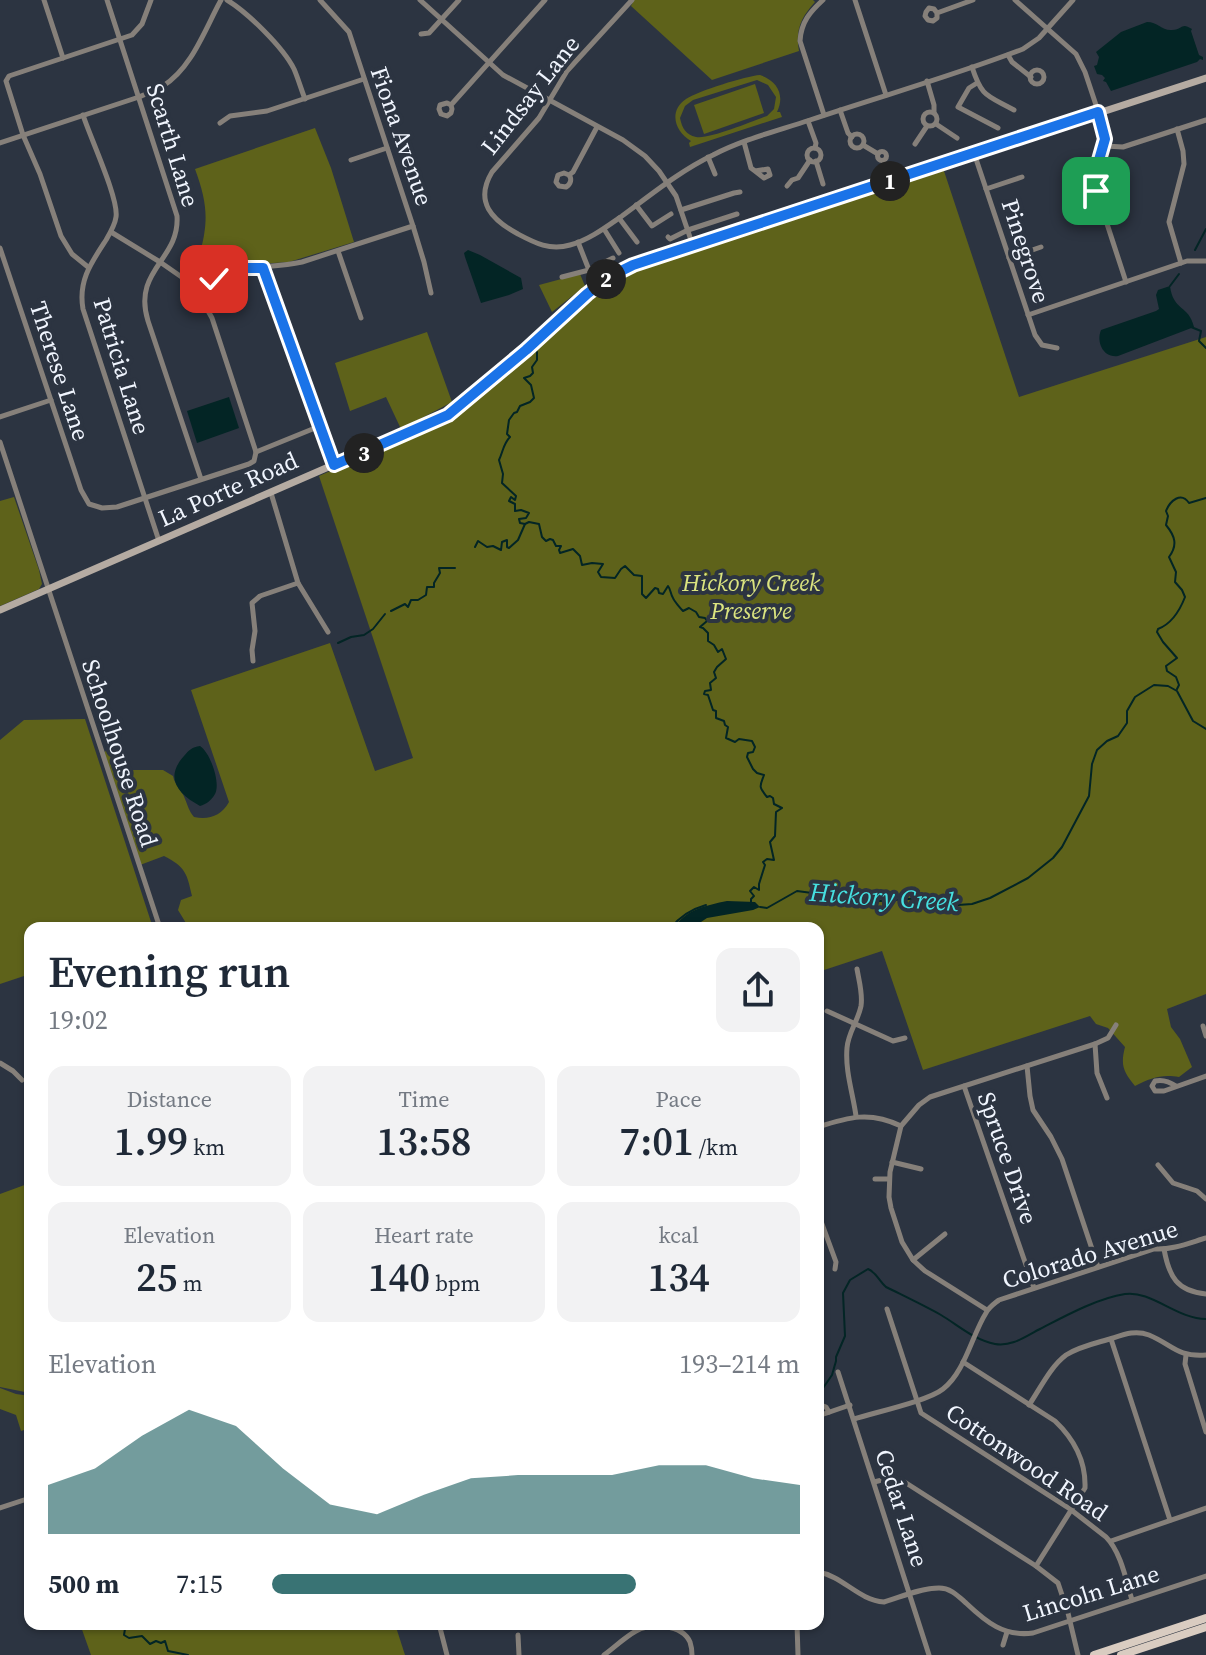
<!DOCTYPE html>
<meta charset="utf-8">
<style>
body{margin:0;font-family:"Source Serif 4",serif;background:#f2f2f3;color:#1f2937;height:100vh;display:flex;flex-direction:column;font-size:30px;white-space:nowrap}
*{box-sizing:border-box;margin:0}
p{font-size:26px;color:#747a83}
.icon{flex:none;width:44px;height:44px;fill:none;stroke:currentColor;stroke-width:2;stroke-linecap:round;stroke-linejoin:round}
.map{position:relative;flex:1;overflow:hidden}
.sheet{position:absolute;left:24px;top:922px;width:800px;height:708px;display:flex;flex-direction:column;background:#fff;border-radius:16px;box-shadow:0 2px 6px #0004}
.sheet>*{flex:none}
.pin{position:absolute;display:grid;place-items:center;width:68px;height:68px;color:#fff;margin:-34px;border-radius:16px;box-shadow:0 4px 12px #0006}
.km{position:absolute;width:40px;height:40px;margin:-20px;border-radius:50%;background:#222;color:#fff;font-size:22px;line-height:40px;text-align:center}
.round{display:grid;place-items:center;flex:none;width:84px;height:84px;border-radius:16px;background:#f2f2f3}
.overview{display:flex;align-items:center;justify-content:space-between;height:136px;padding:0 24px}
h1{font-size:44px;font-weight:600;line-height:60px}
.figures{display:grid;grid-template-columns:repeat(3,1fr);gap:12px;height:136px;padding:8px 24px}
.figures div{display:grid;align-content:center;border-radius:16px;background:#f2f2f3;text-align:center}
.figures b{font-size:40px;font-weight:600}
.figures small{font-size:22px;font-weight:400}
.figures p{font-size:22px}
.chart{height:224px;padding:16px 24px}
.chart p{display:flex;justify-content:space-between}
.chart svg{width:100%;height:144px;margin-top:8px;fill:#397374;opacity:.7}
ul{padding:0 24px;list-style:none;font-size:26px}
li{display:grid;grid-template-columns:128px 96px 1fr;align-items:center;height:60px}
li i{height:20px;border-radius:10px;background:#397374}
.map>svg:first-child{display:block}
.green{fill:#5e621a;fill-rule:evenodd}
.water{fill:#032525}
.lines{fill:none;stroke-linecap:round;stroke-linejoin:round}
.stream{stroke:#032525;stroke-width:2}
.street{stroke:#86807a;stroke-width:5}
.secondary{stroke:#b5aba2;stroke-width:7}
.primary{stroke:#d9ccc1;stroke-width:8}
.route-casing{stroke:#fff;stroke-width:16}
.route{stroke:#1a73e8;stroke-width:10}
.labels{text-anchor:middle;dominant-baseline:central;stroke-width:8;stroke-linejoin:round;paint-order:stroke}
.street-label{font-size:24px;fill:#f0f5fe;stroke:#2c3441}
.park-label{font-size:24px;font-style:italic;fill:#dbe47f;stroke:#2c3441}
.water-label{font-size:26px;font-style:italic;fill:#46e0e1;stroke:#2c3441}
</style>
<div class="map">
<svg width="1206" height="1655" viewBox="0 0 1206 1655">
<rect width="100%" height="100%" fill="#2c3441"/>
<!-- green -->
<g class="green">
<path d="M634,0H813L815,2C801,17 795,31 799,51L712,80L631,6Z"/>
<path d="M760,75C778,81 785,96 777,112H780L782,117L690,147L689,143L691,141C675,132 668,111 686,99C698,91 746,76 760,75ZM757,80L768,85L776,97L774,109L767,116C753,121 708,140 696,137C686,135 682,128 680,118L685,106L693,100Z"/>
<path d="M755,84L764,113L704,134L694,105Z"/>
<path d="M315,128L331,168L354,242L289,262L241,265L219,272L200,253C209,220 207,202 195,169Z"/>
<path d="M943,168L1019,397L1206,337V994L1167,1009L1171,1027L1180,1039L1192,1067L1179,1077C1161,1074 1151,1078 1135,1086C1124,1072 1120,1066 1125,1047L1108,1028L1096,1024L1090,1016L923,1070L882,951L818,972V928H189L178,910L181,900L192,896C187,874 186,867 164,856L140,865L104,752L113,748L125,757L128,770H163L173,776C175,786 182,790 185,799C188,806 189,811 194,817C209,820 221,816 229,802L191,690L330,643L375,771L413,758L319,476L445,421L602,286L629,272Z"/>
<path d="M580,274L585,286L552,312L539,285Z"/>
<path d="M427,332L452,402L401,429L386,397L350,411L335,363Z"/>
<path d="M14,497L39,570L42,584L39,589L0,606V501Z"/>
<path d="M85,719L153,928H30V974L0,984V740L24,720Z"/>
<path d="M30,1183V1393L0,1387V1194Z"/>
<path d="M0,1388L16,1394L30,1396V1428L21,1431L16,1415L0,1409Z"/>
<path d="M80,1624H395L405,1655H91Z"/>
</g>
<!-- water -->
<g class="water">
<path d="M1147,22C1158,22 1162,31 1172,30C1184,29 1181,22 1192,29L1191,31L1199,55L1203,57V60L1200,59L1197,62L1111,91L1106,82L1103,81L1105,78L1102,75L1097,74L1094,66L1097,65L1099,57L1096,52L1121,32Z"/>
<path d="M468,250L480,255L521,278L523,289L509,295L481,303L465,257L464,253Z"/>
<path d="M1170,286C1173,311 1189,305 1194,327L1118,356C1103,358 1096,342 1101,330L1156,311L1159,309L1156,295L1158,290Z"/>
<path d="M229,397L239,428L197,443L187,411Z"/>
<path d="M200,746C210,752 221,783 215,794C211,801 206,804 200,806C178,794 164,778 184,756C189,750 192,747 200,746Z"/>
<path d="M727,901L755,902L760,907L753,910L707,918L692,928H674C685,910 707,905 727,901Z"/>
</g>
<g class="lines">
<!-- stream -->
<g class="stream">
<path d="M1195,250L1206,229"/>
<path d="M1170,286L1179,274"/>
<path d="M1191,327L1201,331L1199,341L1206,348"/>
<path d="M525,524L520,523L519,519L526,518L529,513L521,510L515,511V504L509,501L511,497L515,500L516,496L502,483L503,474L499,460C503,452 503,444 510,437L507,434L509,420L514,413L517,412L520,406L530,402L534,398L531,385L524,378L530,376L533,373L532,367L537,360V352"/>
<path d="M475,547L478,541L487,547L493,546L501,550L502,542L507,540V547L509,548L518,540L525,524L529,522L539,524L542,537L546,541L550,539L553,540L556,546H561L559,550L560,553L573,549L580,556L582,565L592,563L603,564L598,572L601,577L615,578L621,569L625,566L634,575L642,576V594L646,598L655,588L658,589L659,593L663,594L668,586C671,590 670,593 673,598C674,601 681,609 683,611L689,608L696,612L699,617L705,618L707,621L700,627L703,628L708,633V641L714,645L718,652L722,649L726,659L717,667L714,672L716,678L710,683L711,690L705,691L704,694L708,695L713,710L716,711V718L724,721L725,725L728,727L726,738L735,742L739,739L752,741L755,747L753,752L748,753L747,757L753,769L757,773L764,775C760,786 758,786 767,797L770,796L773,798L774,804L782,808L776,812L775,836L770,842L774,860L767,859L763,862L765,865L759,884V890L754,887L750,891L754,896L751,899V904"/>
<path d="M391,611L405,604L408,607L411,600H418L426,595L427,587H434V583L440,573L439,568H455"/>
<path d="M338,643L351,637L364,635L373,629L385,614"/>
<path d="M1177,689L1179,685L1176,677L1167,671L1166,666L1177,658L1163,642L1157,632L1158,629C1171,624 1180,610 1185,597L1182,590L1175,582L1176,572L1169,557C1178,545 1175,536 1166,525L1168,516L1166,511C1170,501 1181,491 1189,503L1206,498"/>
<path d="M760,907L767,908L797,891L812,893L834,892L880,901L922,898L958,905L972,904L990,898L1028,878L1053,858L1062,847L1089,796L1092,764L1097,750L1107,741L1118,736L1127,723V711L1135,697L1154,685L1168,686L1177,691L1193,721L1206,729"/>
<path d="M671,928C680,916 692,909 706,905"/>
<path d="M820,1401L821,1391L832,1375L836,1361V1357L845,1336L843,1293L850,1280L868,1269C877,1273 879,1281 886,1287C904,1296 923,1305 941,1315C958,1325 974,1340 995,1344C1012,1347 1026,1336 1040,1329C1065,1316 1098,1298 1125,1294C1151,1290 1177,1319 1206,1319"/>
<path d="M122,1624L121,1626L125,1629L124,1635L129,1638L142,1636L150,1644L156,1641L161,1643L165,1641L168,1651L188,1655"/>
<path d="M353,1624L360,1626L362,1625"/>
<path d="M364,1624L367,1628L374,1626"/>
</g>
<!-- street -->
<g class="street">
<path d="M44,0L63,58"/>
<path d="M107,0L177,216C180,260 132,270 148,321L201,479"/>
<path d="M227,0C247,12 283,47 294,69C298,78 301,89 305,99"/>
<path d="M320,0L349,32L413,226L424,262L431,293"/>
<path d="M420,0L503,75L623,140L645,156L659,171L676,196L693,246"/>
<path d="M632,0L567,71L539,118L492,172C474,202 492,220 518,234C535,243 550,251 570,245C589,240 606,227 622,216C652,194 680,171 713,155C744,139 777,131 810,120C881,96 953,76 1023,49L1039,38L1073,0"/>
<path d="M823,0C810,12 801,22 800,41L824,115"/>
<path d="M855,0L886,95"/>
<path d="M1015,0L1076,54L1085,72L1103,126L1105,139L1095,174V187L1126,282"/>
<path d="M937,13L934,9L929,8L926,12L925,16L928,20L933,21L937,18V13L973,0"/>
<path d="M421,34L429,33L459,0"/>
<path d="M1008,55L1012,62L1031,77"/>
<path d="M972,67C982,98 987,95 1014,110"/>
<circle cx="1037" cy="77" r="7"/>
<path d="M927,81L934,105V113"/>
<path d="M977,83L969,88L958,107L998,128"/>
<path d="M451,105L447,103L440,105L439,109L441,114L447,116L451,113L452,109L451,105L545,0"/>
<path d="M840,110L848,133L852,137"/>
<circle cx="930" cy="119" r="7"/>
<path d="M83,115C90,137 119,199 116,217C115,225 110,233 106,240C91,263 78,281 83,309L159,541"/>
<path d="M808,121L816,143L815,148"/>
<path d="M220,123L230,116L267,111L364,79"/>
<path d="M936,124L957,138"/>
<path d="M1177,129L1183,151L1184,164L1169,222L1181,263"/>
<circle cx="857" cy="141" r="7"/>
<path d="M744,142L751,168L755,171L768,169L770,175L764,178L755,171"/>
<path d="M0,143L139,97C147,93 156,91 163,86C192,68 205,29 221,0"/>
<path d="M915,144L927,126"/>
<path d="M863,145L878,154"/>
<path d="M1105,146L1123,147L1206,120"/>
<circle cx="814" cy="155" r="7"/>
<circle cx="882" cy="156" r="4.5"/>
<path d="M974,153L1035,335L1042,345L1057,348"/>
<path d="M708,157L715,174"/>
<path d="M351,160L387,148"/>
<path d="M816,161L823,184"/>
<path d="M569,175L564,173L558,175L556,182L559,186L566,187C571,184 572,179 569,175L573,172L597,127"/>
<path d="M787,186L792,180L798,178L810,160"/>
<path d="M986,189L1022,177"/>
<path d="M636,205L652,226L671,214"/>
<path d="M681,210L734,193L740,192"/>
<path d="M619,218L637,242"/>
<path d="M604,229L619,253"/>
<path d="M668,237L670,239L688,230L737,214"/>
<path d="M0,248L81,490L89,504L102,508L117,507L249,464L254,461L256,452L212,318L198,293L183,278L160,262L111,232"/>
<path d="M338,251L361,318"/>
<path d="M1009,258L1041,247"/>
<path d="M88,267L72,254L61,236L40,174L23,135L6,81L9,76L132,35L142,24L151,0"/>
<path d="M263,268L334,465"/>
<path d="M589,270L613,258"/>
<path d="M562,277L589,270L578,242"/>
<path d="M198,293C227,260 263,271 302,262L413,226"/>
<path d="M1028,315L1187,261H1206"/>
<path d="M0,417L51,400"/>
<path d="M0,442L160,928"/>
<path d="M256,452L320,426"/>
<path d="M271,493L298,583L328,632"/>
<path d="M253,661L252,650L255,631L252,603L260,596L298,583"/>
<path d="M827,1011L893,1041L905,1038"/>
<path d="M1203,1026L1206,1036"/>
<path d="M1095,1044L1097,1073L1107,1098"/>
<path d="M0,1063L13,1071L22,1080"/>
<path d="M1027,1066L1030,1096L1033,1110L1051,1137L1062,1159L1098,1267"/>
<path d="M964,1086L1034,1288"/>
<path d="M1176,1086C1170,1082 1163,1079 1155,1081L1152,1086L1155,1091H1164L1206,1076"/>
<path d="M856,1116C853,1094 845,1071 847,1048C848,1033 858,1021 861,1006C863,994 859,981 857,969"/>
<path d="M818,1127C849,1117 870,1111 901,1126"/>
<path d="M892,1162L921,1169"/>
<path d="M1158,1165L1173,1183L1197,1191L1206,1199"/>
<path d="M875,1179H889"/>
<path d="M818,1213L836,1262L835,1269"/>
<path d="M1164,1249C1169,1277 1177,1291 1206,1294"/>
<path d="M913,1260L945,1234"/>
<path d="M887,1309L921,1413L1070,1509L1106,1537C1121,1552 1126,1580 1132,1600"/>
<path d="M987,1310L925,1271L913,1260L902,1242L891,1208L889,1197L890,1172L901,1126L919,1105L930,1097L1095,1044L1108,1038L1116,1025"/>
<path d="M1111,1339L1170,1520"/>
<path d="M1186,1355L1185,1364L1206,1432"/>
<path d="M963,1362L1055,1421C1074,1439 1086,1461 1085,1488L1036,1566"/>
<path d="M838,1372L929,1655"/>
<path d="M818,1404L826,1407L829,1412"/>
<path d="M1029,1405C1040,1389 1050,1367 1066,1355C1080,1346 1097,1343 1113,1338C1125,1334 1136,1330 1149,1335C1173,1345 1176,1357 1206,1355"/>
<path d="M818,1416L850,1405"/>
<path d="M854,1419C876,1412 928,1401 943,1389C965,1372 972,1335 986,1313C989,1307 994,1304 999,1300L1154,1249C1172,1250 1189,1243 1206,1238"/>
<path d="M874,1482L890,1478L903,1481L1036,1566L1058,1583L1068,1613L1078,1655"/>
<path d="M0,1508L30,1498"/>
<path d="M1111,1541L1206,1508"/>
<path d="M818,1572C843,1576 858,1600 884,1602C901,1597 921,1588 939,1588C951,1588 958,1596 966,1603C986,1622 1004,1637 1033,1633L1206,1576"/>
<path d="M439,1624L447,1655"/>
<path d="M797,1624L798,1655"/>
<path d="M518,1635L519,1655"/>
<path d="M1003,1645L1007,1632"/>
<path d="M604,1655C615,1647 625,1637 636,1631C651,1623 682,1624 690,1642C691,1645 692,1652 692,1655"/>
</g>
<!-- secondary -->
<path class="secondary" d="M0,610L448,415L526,350L587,294L609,277L633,265L1206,78"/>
<!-- primary -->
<g class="primary">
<path d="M1094,1655L1206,1618"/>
<path d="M1121,1655L1206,1627"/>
</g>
</g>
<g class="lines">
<defs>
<path id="route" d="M214,279L242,268H263L334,465L448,415L526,350L587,294L609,277L633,265L1098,112L1105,139L1095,174L1096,191"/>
</defs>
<!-- route casing -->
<use href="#route" class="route-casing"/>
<!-- route -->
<use href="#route" class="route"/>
</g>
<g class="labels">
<!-- street labels -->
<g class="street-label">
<text transform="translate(530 95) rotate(-52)">Lindsay Lane</text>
<text transform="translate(402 136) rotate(71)">Fiona Avenue</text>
<text transform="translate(173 145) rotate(73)">Scarth Lane</text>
<text transform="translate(1026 251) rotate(72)">Pinegrove</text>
<text transform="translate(122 366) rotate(73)">Patricia Lane</text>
<text transform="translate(60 371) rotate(72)">Therese Lane</text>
<text transform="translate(228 489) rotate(-24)">La Porte Road</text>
<text transform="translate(120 753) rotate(72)">Schoolhouse Road</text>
<text transform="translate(1008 1158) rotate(71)">Spruce Drive</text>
<text transform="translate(1090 1254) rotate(-17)">Colorado Avenue</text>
<text transform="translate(1027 1462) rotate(34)">Cottonwood Road</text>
<text transform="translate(902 1508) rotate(72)">Cedar Lane</text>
<text transform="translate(1091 1593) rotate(-17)">Lincoln Lane</text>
</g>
<!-- park labels -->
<g class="park-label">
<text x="751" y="582">Hickory Creek<tspan x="751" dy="28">Preserve</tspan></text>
</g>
<!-- water labels -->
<g class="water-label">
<text transform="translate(884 897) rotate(4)">Hickory Creek</text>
</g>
</g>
</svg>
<div class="pin" style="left:1096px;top:191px;background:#1e9e55"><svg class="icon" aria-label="arrive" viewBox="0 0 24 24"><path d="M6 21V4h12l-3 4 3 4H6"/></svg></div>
<div class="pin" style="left:214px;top:279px;background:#d93025"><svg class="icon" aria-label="check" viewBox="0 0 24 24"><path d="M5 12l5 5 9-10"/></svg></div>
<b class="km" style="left:890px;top:181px">1</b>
<b class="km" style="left:606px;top:279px">2</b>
<b class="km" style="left:364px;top:453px">3</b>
<section class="sheet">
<div class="overview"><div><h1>Evening run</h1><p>19:02</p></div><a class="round"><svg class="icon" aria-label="share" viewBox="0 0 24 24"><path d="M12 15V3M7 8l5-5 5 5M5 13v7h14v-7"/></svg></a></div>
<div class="figures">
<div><p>Distance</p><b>1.99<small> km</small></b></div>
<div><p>Time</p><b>13:58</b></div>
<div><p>Pace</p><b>7:01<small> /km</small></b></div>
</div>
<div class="figures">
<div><p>Elevation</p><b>25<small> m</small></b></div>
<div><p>Heart rate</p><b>140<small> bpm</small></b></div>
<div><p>kcal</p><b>134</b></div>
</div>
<div class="chart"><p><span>Elevation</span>193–214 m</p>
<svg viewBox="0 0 160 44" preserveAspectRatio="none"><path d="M0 44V29L10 24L20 14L30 6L40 11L50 24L60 35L70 38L80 32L90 27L100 26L110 26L120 26L130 23L140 23L150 27L160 29V44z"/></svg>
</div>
<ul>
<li><b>500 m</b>7:15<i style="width:69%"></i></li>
</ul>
</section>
</div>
